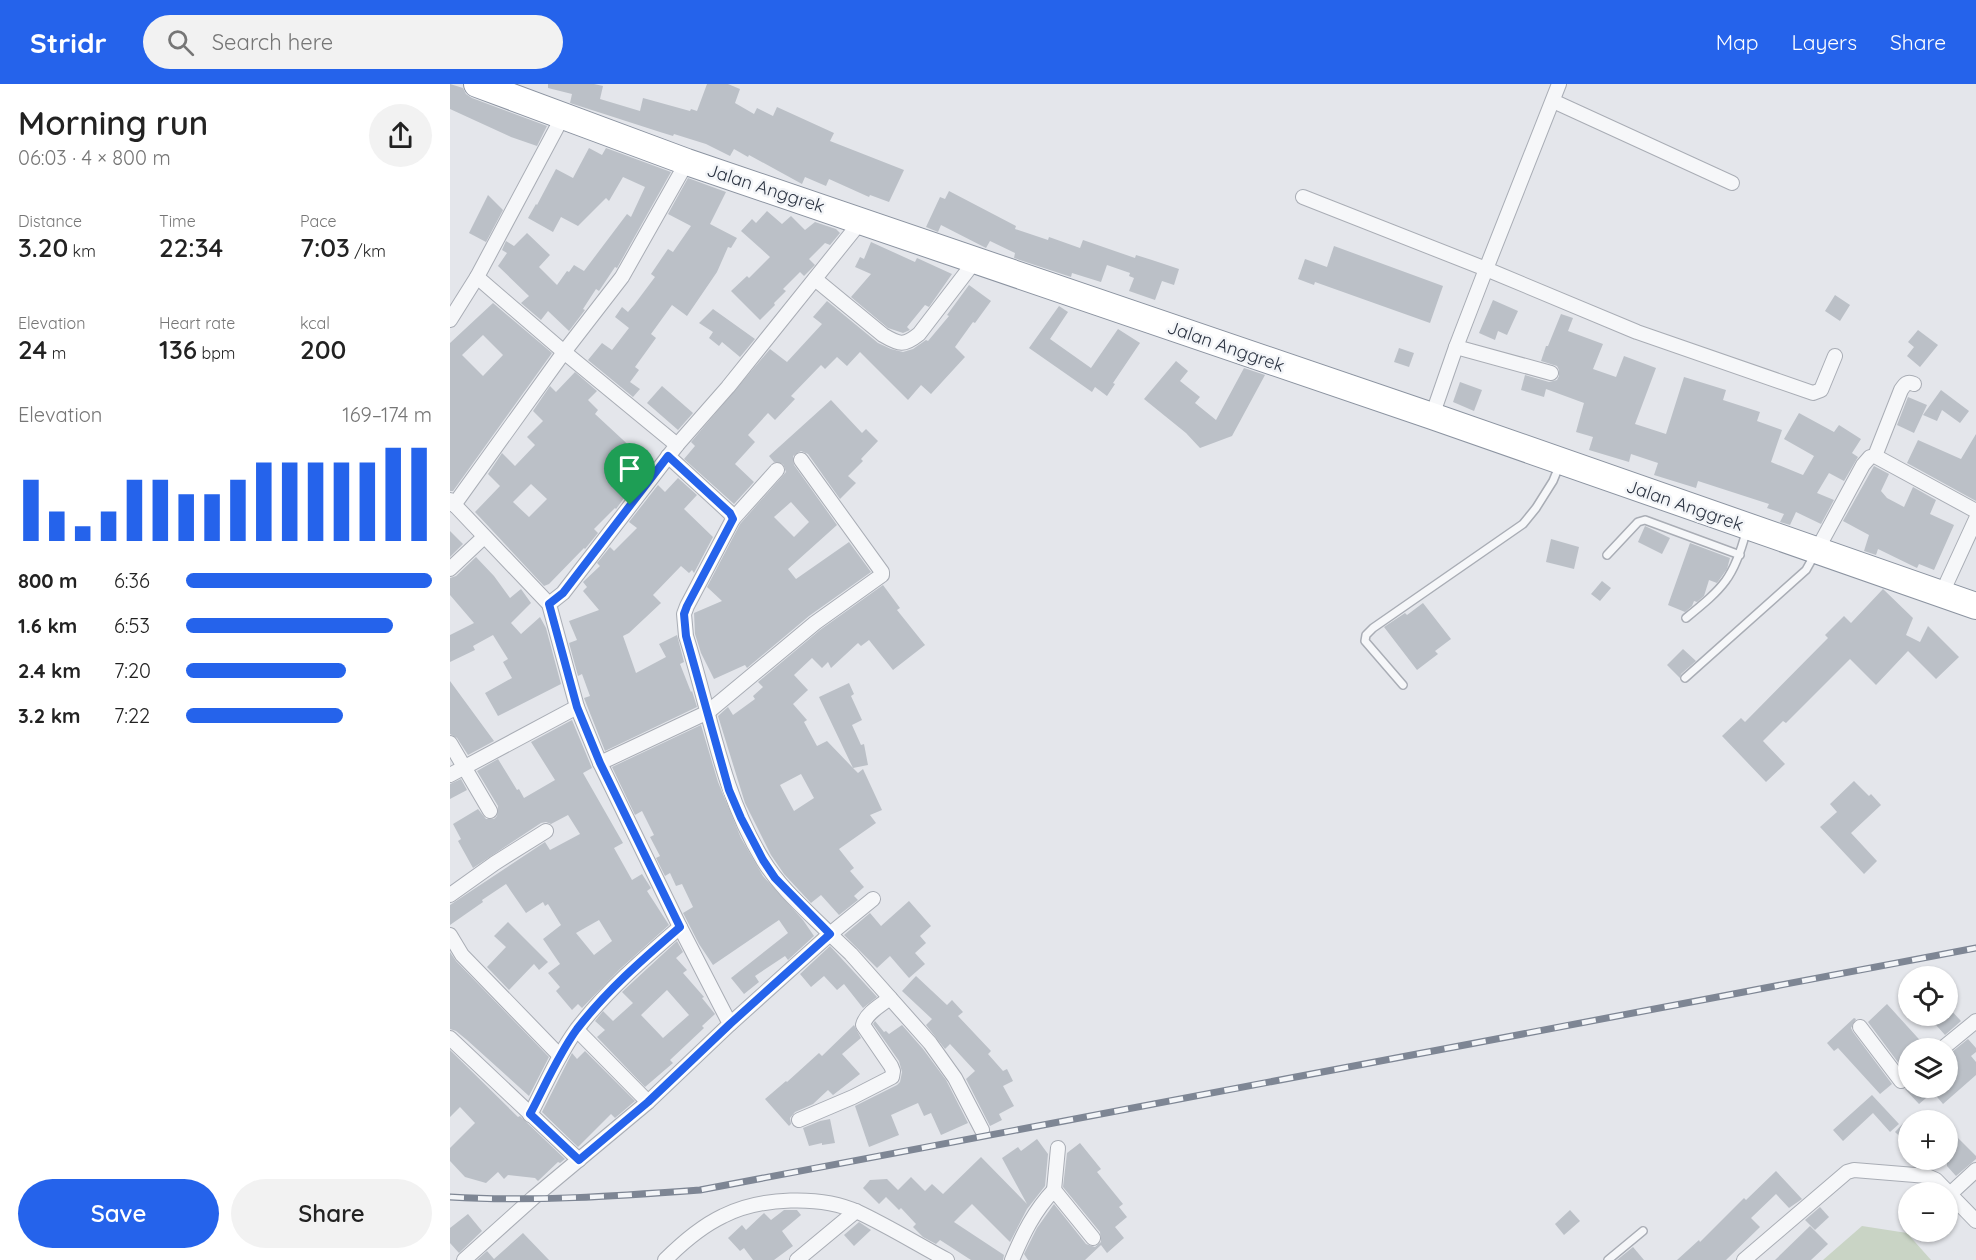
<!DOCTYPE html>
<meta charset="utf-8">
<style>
body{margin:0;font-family:Quicksand,sans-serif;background:#f2f2f2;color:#222;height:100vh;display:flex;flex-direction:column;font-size:22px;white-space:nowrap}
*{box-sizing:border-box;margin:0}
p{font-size:20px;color:#767676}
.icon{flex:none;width:33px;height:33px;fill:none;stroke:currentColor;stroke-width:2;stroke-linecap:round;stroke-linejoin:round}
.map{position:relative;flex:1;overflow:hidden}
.drawer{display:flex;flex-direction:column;background:#fff;width:450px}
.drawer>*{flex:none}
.fabs{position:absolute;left:1448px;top:882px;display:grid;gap:12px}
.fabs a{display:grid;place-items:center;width:60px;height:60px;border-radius:50%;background:#fff;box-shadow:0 2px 4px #0004;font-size:30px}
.pin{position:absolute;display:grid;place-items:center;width:51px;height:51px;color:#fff;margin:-62px -26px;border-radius:50% 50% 50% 0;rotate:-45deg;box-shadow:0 0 6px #0007}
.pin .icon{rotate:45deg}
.round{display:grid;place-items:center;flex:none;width:63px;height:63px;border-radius:32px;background:#f2f2f2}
.overview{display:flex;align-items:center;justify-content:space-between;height:102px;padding:0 18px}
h1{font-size:33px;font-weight:600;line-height:45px}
.stats{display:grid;grid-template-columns:repeat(3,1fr);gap:9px;height:102px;padding:6px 18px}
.stats div{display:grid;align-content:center}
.stats b{font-size:26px;font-weight:600}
.stats small{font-size:16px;font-weight:400}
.stats p{font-size:16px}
.chart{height:168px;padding:12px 18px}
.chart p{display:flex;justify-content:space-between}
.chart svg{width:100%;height:108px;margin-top:6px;stroke:#2563eb;stroke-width:6}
.action{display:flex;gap:12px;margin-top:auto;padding:12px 18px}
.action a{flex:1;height:69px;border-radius:36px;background:#2563eb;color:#fff;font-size:24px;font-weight:600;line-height:69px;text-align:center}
.action a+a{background:#f2f2f2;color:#222}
ul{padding:0 18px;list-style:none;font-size:20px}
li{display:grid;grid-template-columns:96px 72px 1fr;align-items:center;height:45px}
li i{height:15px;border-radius:8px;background:#2563eb}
header{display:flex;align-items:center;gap:36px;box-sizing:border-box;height:84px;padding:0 30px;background:#2563eb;color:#fff}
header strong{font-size:28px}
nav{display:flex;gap:33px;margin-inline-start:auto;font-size:21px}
.search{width:420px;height:54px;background:#f2f2f2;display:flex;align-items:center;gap:15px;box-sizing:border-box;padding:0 21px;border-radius:33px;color:#767676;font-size:22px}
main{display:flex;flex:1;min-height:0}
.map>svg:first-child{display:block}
.green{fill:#c9d4c5}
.building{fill:#bbc0c7;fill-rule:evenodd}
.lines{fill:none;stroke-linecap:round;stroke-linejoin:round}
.lane-casing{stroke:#a9adb5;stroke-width:10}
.street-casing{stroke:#a9adb5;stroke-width:16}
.highway-casing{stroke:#8c94a1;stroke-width:28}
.lane{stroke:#f6f7f9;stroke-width:7}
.street{stroke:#f6f7f9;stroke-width:14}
.highway{stroke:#fff;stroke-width:26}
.rail-casing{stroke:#7e8694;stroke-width:7}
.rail{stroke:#f3f5f8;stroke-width:4.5;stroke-dasharray:14;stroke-linecap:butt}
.route-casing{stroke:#fff;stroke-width:12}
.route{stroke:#2563eb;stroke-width:8}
.labels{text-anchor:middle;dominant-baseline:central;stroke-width:5;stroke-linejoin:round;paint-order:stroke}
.street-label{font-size:18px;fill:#2c3442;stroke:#f3f5f8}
</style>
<header>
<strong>Stridr</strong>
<div class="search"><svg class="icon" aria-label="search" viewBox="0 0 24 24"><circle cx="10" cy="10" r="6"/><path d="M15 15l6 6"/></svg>Search here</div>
<nav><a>Map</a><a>Layers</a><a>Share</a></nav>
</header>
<main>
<section class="drawer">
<div class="overview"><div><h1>Morning run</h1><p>06:03 · 4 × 800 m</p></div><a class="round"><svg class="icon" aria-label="share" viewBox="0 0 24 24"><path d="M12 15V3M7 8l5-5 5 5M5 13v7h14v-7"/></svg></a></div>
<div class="stats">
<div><p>Distance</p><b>3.20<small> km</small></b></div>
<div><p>Time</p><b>22:34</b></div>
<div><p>Pace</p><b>7:03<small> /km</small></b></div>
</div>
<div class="stats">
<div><p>Elevation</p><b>24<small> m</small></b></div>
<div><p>Heart rate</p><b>136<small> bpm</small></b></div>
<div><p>kcal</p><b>200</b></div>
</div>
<div class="chart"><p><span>Elevation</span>169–174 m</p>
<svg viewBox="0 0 160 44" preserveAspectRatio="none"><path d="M5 44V19M15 44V32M25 44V38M35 44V32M45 44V19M55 44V19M65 44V25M75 44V25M85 44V19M95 44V12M105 44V12M115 44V12M125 44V12M135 44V12M145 44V6M155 44V6"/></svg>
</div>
<ul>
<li><b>800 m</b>6:36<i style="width:100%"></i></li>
<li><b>1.6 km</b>6:53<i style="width:84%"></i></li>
<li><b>2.4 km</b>7:20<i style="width:65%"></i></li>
<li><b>3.2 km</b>7:22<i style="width:64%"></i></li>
</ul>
<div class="action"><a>Save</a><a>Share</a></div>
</section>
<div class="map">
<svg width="1526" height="1176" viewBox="0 0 1526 1176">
<rect width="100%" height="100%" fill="#e4e6eb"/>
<!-- green -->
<path class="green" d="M1412,1142L1457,1149L1481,1176H1373Z"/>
<!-- building -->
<g class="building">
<path d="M0,0L13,4L16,10L22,14L97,42L87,62L61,53L0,25Z"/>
<path d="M98,0H144L153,2L150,15L190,27L193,14L240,27L241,25L247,27L257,0H278L290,5L285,19L304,30L307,24L323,32L327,23L384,49L380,57L454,86L439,118L420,111L419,113L379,95L376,102L355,93L352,100L299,71L298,73L284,65L280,72L256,60L224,50L223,52L210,48L120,19L122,10L98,4Z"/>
<path d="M139,64L152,71L156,64L221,88L167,184L165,183L149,207L146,205L133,225L135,226L119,247L98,227L91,236L71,219L79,212L48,182L57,169L52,166L56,157L64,162L77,149L100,171L89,183L107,201L117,187L119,188L124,181L134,187L177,130L181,133L195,103L173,93L159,117L156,114L128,142L111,133L103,148L78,134L86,120L87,121L106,85L123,94Z"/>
<path d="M238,94L276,108L260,140L287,154L281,164L278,163L267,188L237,232L222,221L201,250L206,254L185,283L189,286L180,298L190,305L183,313L138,276L152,259L162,266L179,244L165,233L172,223L178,228L184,221L205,193L201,190L218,165L223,168L241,142L218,130Z"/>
<path d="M499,107L566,142L565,145L598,156L599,153L630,164L633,156L685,174L686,171L702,176L729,185L724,201L712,197L705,216L679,207L684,194L679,192L680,189L657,181L651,198L622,189L621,193L564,174L565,169L540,157L536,164L491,141L488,148L476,143L490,113L495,115Z"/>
<path d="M38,111L53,126L36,158L19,149Z"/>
<path d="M317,127L332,140L341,132L355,146L365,138L386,145L390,149L380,161L375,159L359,175L365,181L354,192L350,188L333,205L336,207L324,219L325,221L310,236L281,207L297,192L299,194L320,173L291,147L302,135L306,139Z"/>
<path d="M421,158L465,178L467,174L502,190L479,223L475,221L457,243L460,246L453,249L438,244L401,213L421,190L405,183L410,173L414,175Z"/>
<path d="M884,162L993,202L980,239L865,198L864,201L848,195L855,175L877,183Z"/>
<path d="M519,201L541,217L525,239L523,238L505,263L515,273L481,310L471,301L458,316L410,268L397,282L387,273L375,285L371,281L341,312L345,315L325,336L318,329L298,351L305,358L285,380L304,398L284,420L234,375L245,362L241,358L320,265L337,278L372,240L363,233L377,217L428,259L441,265L453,268L463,265L476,256L478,257L499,232L497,231Z"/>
<path d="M1385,211L1400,221L1390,237L1375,227Z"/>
<path d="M1043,216L1068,227L1057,251L1048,247L1045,256L1029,249Z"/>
<path d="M43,219L102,269L3,407H0V259ZM33,251L53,271L33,292L12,271Z"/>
<path d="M609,222L618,228L600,255L641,284L668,245L690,259L663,299L665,300L657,312L645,303L642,308L579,264Z"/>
<path d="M263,225L305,255L290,273L272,258L269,262L259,254L263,248L249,239Z"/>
<path d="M1111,230L1123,234L1118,247L1153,260L1143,285L1166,293L1174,272L1206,284L1185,340L1216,350L1234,293L1276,306L1273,316L1310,328L1307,337L1332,346L1321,378L1353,391L1364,372L1334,355L1349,329L1384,348L1389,341L1411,355L1402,369L1408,373L1394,397L1379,389L1367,409L1384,416L1371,440L1346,428L1340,441L1330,438L1334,430L1317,424L1319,420L1248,397L1246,404L1204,391L1208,379L1181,370L1179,378L1139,366L1143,353L1126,348L1134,319L1096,305L1094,313L1071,306L1075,291L1099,298L1107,296L1109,292V286L1107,282L1091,277L1096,262H1098Z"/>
<path d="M1468,246L1488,261L1470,283L1457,272L1464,263L1458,258Z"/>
<path d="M949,264L964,269L959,283L944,278Z"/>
<path d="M726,277L738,287L730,297L750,313L745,319L766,336L794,284L815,291L782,352L750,364L736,349L694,315Z"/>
<path d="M125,288L147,307L138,316L148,326L145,330L199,380L166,425L165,424L144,445L148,449L135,465L134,464L99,500L94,502L25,428L50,402L38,390L52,369L65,382L85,361L77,353L93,337L83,327L100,302L106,308ZM81,400L97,415L79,433L63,418Z"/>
<path d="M1010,298L1032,306L1024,327L1003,318Z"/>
<path d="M212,302L243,329L228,346L197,319Z"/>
<path d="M1491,306L1519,327L1510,339L1492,326L1487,337L1473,331Z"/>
<path d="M1458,313L1477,321L1464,349L1447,341Z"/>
<path d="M381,316L412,349L416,345L428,357L411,375L413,377L398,392L406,399L390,415L358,370L351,367L343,372L344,381L387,441L338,485L346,495L399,458L421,488L359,532L297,584L295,581L264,595L251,569L245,550L244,529L272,517L257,503L290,440L336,388L333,380L324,378L319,372ZM341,418L359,438L344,453L324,433Z"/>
<path d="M1526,350V417L1457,379L1468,356L1511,375Z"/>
<path d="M1424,382L1439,390L1431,407L1437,414L1454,423L1463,403L1486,416L1480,430L1504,441L1484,486L1469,480L1467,484L1428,465L1426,471L1414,467L1419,451L1393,437Z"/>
<path d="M228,394L247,411L234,425L263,453L244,489L242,486L239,489L231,482L203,511L211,519L179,549L173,552L186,589L216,573L209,560L227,551L234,578L230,580L241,608L242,607L247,623L155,667L134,614L140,612L132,590L128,592L119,559L127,556L119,537L149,526L133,507L137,503L133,498L150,482L147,479L160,463L164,467L187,444L179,438L208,401L215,408Z"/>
<path d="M1195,442L1220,454L1212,470L1188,458Z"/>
<path d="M0,447L13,460L0,473Z"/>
<path d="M1101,455L1129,463L1124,485L1096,478Z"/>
<path d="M1240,459L1280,474L1277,485L1267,499L1259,496L1254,512L1247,518L1244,517L1242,522L1235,528L1218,521Z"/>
<path d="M26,473L44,492L60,514L71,505L81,519L61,539L71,550L90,533L96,544L111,600L48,632L35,609L62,594L53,578L58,575L43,551L23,562L25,566L0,578V551L24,539L0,511V494L6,492Z"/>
<path d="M1152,497L1161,504L1150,517L1141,510Z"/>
<path d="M433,501L450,524L447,526L475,561L443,586L419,556L411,562L408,559L381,584L378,578L372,584L362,574L344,591L358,606L343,620L357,636L354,638L367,662L377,657L403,684L369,613L399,599L404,610L401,612L412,636L402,641L411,661L414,660L418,681L403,684L408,689L413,685L432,726L420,731L426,739L389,765L404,784L400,787L414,803L404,812L408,816L389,831L371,811L361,819L334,790L321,771L295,719L268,632L278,623L283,631L305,615L303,612L313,603L308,598L370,546ZM351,690L364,714L344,727L330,701Z"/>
<path d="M1433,505L1463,534L1456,551L1470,558L1478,542L1509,573L1486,595L1458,567L1426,601L1400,575L1336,639L1333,637L1313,657L1335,680L1316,698L1272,652L1291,634L1295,638L1378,554L1375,551L1394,532L1401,539Z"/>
<path d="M973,519L1001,555L985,567L988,570L967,586L934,543L955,529L957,531Z"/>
<path d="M1233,565L1246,577L1231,590L1230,594L1217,581Z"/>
<path d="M0,597L44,657L18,671L7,654L0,650Z"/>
<path d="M122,636L142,684L133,689L173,759L164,764L182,796L192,790L201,804L197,807L219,841L170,885L132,924L128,920L122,926L106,907L110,903L98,889L110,880L93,855L111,841L98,820L95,822L93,818L76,829L56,800L32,816L33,818L0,841V821L95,758L100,766L130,750L118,731L101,740L96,738L91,739L23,784L8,757L11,755L3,740L28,725L36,735H44L47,732L48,722L27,687L48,675L67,706L69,705L74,714L105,696L81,658ZM149,836L162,857L144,871L126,849Z"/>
<path d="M251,641L268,698L291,754L313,792L353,836L364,852L338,876L335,872L305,892L309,898L294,910L281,894L338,849L329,836L263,881L249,860L233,829L243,823L232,800L226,802L220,789L215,792L206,774L210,772L200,753L204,751L192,727L185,731L162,683Z"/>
<path d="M11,695L17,706L0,715V700Z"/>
<path d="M1404,697L1419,712L1421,710L1431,721L1401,749L1427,777L1414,790L1370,743L1387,728L1380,720Z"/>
<path d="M459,817L481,842L470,852L476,859L465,869L475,880L459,894L440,872L427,884L394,851L420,829L431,842Z"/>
<path d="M58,838L98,878L89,886L84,880L59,906L37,883L56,863L44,852Z"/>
<path d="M227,857L233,868L226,874L237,886L233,889L254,913L252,914L265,930L252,942L254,944L220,976L223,979L195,1003L147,953L155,946L145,937L153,927L163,937L183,919L172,908ZM217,906L239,931L213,954L191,931Z"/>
<path d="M380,862L427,913L413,924L394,900L387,906L374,892L361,903L350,890Z"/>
<path d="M0,868L6,877L99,973L79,1012L17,956L6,947L0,945Z"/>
<path d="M466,892L497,921L502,916L513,928L508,932L541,967L538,970L553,987L557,985L563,997L553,1002L564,1022L549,1030L552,1036L540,1042L516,995L525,987L500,960L495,965L476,941L482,935L452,907Z"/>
<path d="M1437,920L1477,964H1458V983L1453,985L1418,938Z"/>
<path d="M1497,922L1511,937L1495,951L1478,932H1497Z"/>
<path d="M1404,934L1406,935L1401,944L1403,948L1442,1000L1430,1010L1388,964L1384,967L1377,959Z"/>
<path d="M425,937L434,948L436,947L439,950L452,941L473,965L496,996L518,1039L491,1051L481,1029L474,1032L468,1019L441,1031L449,1051L419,1063L405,1022L447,1001L450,998L452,988L449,977L423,940Z"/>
<path d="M404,941L411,954L392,970L410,990L383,1011L378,1006L363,1020L345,1028L340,1034L341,1040L339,1042L315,1015L336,997L337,998L369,969L372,972Z"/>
<path d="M1518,955L1526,964V968L1521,972L1526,978V991L1493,1020L1483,1008L1469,1020L1455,1005L1458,1003L1497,1004V972Z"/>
<path d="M0,966L68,1033L70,1032L115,1075L110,1079L108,1078L88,1097L85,1094L58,1091L54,1095L48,1088L36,1099L15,1093L0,1077V1064L25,1039L10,1023L0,1033Z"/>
<path d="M135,967L185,1017L165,1034L161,1030L128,1063L92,1028L122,969L127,975Z"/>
<path d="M1422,1011L1449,1040L1440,1048L1423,1029L1393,1057L1383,1046Z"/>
<path d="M1458,1034V1060L1445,1048Z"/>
<path d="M380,1035L385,1059L372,1061V1059L359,1062L353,1044L370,1037Z"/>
<path d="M1497,1043L1526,1072V1075L1506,1092L1497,1082Z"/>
<path d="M587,1055L598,1070L595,1102L577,1125L560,1158L522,1120L504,1138L554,1171L553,1176H521L490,1156L486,1160L473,1153L463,1143L466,1140L451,1124L449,1126L436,1113L429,1120L413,1104L420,1096L437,1095L448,1106L461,1093L475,1107L482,1100L493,1110L531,1073L577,1120L552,1074L568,1063L571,1067Z"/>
<path d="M630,1059L651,1085L647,1088L673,1120L669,1123L677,1133L665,1143L674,1154L657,1169L651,1161L635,1176H578L574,1170L587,1144L604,1120L636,1160L645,1163L651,1158L650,1148L613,1103L617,1069Z"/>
<path d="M1326,1087L1352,1115L1339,1124L1326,1110L1301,1134L1310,1143L1276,1176H1227L1249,1156L1250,1158L1294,1114L1296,1116Z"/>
<path d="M1370,1123L1379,1133L1365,1146L1355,1136Z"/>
<path d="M334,1126H347L351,1131L332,1147L343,1162L324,1176H303L294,1164L290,1167L278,1154L292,1141L296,1146L314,1129L321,1136Z"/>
<path d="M1120,1126L1130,1137L1114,1151L1105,1140Z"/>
<path d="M18,1130L32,1147L9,1169L0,1159V1144Z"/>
<path d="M409,1138L421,1146L404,1162L394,1151Z"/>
<path d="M1360,1142L1378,1160L1361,1176H1325Z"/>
<path d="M73,1149L99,1176H27L37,1167L44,1175Z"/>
<path d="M1183,1163L1194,1176H1167Z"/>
</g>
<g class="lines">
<defs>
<g id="lane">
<path d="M1157,471L1188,438L1195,436L1290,471"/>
<path d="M1236,534C1273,504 1284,494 1296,448"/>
<path d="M1235,594L1356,486L1365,470"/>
<path d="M953,601L915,557L916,551L923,544L1073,440L1086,424L1103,397L1110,380"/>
<path d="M1158,1176L1193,1147"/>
</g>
<g id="street">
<path d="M1109,0L1036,185L1187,248L1363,309L1371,306L1385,272"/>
<path d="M1103,17L1282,99"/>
<path d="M853,113L1036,185L1006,263"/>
<path d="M27,193L114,268L227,361"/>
<path d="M365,195L433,251C450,261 454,262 469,250L525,177"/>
<path d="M0,236L27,193L113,32"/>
<path d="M982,332L1006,263L1101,289"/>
<path d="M218,372L280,429L283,435L237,522L234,530L236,552C260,626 271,708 313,776C330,804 357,827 380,850L280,940"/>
<path d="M1425,372L1451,306C1455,300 1457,297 1464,300"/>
<path d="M0,416L99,520L127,623L150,679L230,843L280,940L198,1018L83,1114L14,1176"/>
<path d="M4,421L114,268L172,193L237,78"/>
<path d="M283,435L327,386"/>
<path d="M1367,466L1413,381L1420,373L1425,372L1526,427"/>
<path d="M0,485L34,453"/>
<path d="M1492,509L1526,435"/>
<path d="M99,520L113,509L227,361L278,303L412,136"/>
<path d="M0,659L40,727"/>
<path d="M150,679L258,628L365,539L432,491V488L351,376"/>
<path d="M0,691L127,623"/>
<path d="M0,811L45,779L96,747"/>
<path d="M423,815L380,850L401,870L480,959L505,994L532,1046"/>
<path d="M0,851L12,871L110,972"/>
<path d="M1410,943L1451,997L1458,992"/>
<path d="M127,946L198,1018"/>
<path d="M0,954L129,1076"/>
<path d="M1493,964L1526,937"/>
<path d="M80,1031C95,1002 108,971 127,945C157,906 193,875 230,843"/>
<path d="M349,1036L403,1013L442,993L443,987L441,982L413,941C416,929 431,921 440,914"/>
<path d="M604,1106L608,1064"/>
<path d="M1500,1110L1526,1086"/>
<path d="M215,1176C231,1160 252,1142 273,1132C310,1113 371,1111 408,1128C438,1142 467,1160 497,1176"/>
<path d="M347,1176L406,1127"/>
<path d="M562,1176C573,1150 584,1127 604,1106L643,1154"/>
<path d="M1294,1176L1397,1088L1404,1086L1477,1092L1486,1096L1526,1137"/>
</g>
<path id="highway" d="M27,0L237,78L982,332L1526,522"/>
</defs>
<!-- lane casing -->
<use href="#lane" class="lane-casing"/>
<!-- street casing -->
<use href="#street" class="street-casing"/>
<!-- highway casing -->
<use href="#highway" class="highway-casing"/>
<!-- lane -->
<use href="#lane" class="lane"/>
<!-- street -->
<use href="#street" class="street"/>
<!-- highway -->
<use href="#highway" class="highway"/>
<defs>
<path id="rail" d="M0,1113C83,1118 167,1112 250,1106L1526,864"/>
</defs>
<!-- rail casing -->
<use href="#rail" class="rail-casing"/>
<!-- rail -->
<use href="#rail" class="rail"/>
</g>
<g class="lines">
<defs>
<path id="route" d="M218,372L280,429L283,435L237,522L234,530L236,552L279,706L291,734L313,776L325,794L380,850L280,940L198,1018L129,1076L80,1030C95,1002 108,971 127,945C157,906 193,875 230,843L150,679L127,623L99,520L113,509Z"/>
</defs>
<!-- route casing -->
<use href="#route" class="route-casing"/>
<!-- route -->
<use href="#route" class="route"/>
</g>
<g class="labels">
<!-- street labels -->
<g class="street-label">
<text transform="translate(316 104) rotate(18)">Jalan Anggrek</text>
<text transform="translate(776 262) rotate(19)">Jalan Anggrek</text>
<text transform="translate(1235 421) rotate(19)">Jalan Anggrek</text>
</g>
</g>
</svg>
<div class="fabs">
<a><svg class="icon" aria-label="locate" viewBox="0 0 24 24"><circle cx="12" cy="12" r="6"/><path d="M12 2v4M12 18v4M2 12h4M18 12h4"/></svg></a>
<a><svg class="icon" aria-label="layers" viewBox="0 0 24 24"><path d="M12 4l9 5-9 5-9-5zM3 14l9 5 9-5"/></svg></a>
<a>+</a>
<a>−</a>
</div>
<div class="pin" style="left:180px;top:421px;background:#1e9e55"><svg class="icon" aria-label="arrive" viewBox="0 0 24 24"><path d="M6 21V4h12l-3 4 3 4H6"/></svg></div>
</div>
</main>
